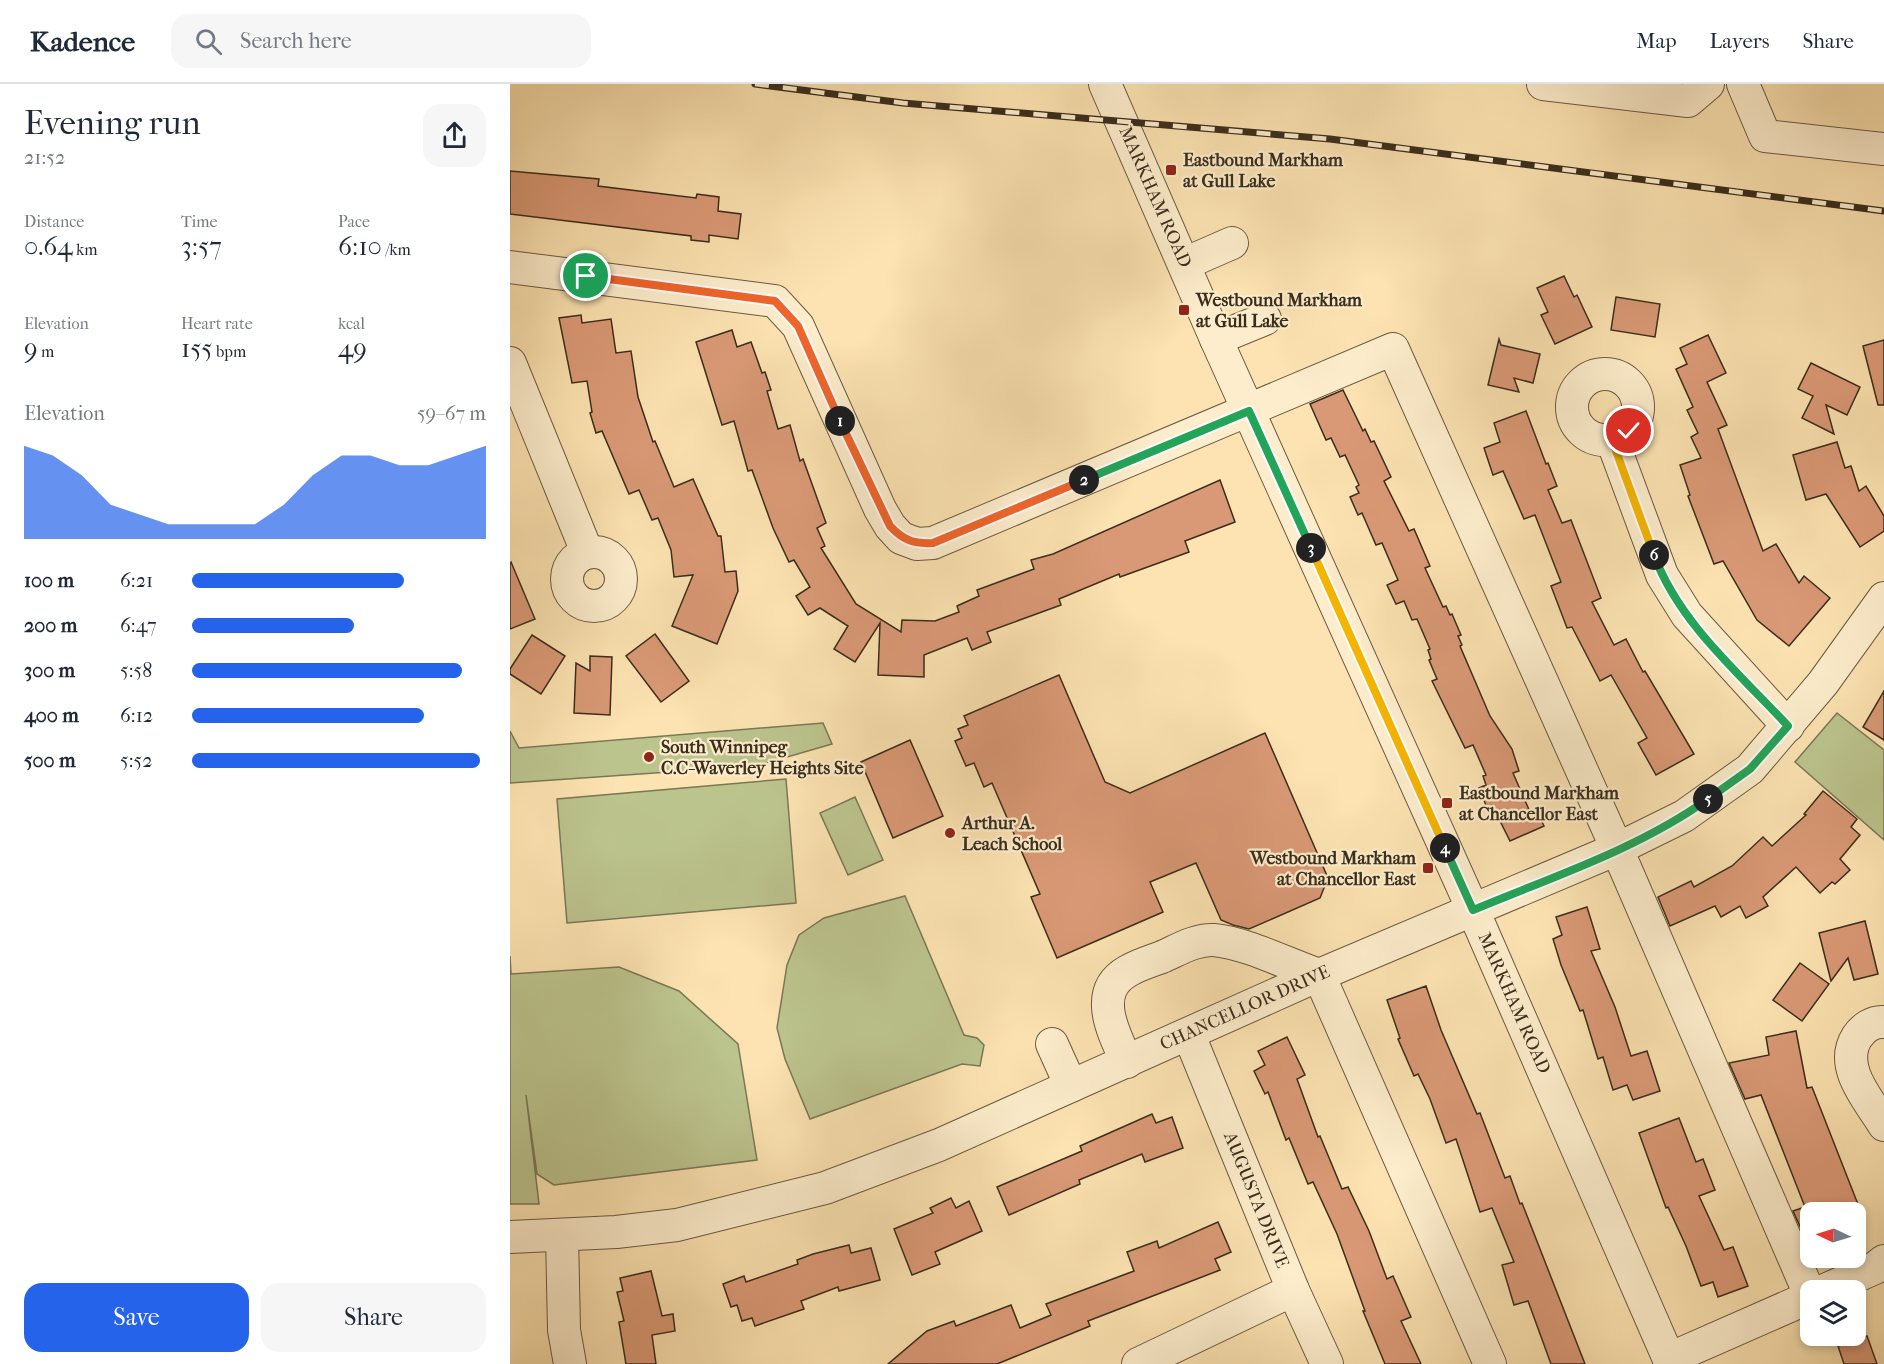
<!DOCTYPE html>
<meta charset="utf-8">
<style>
body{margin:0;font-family:"IM FELL French Canon",serif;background:#f6f6f7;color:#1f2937;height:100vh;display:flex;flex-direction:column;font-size:22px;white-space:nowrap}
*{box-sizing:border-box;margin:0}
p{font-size:20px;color:#747a83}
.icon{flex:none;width:33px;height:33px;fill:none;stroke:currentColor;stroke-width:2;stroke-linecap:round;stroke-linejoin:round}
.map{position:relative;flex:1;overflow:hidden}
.sheet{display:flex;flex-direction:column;background:#fff;width:510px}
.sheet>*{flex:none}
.needle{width:39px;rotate:274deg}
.tools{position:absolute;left:1290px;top:1118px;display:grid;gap:12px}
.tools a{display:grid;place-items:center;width:66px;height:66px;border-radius:12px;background:#fff;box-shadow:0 3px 9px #0003;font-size:30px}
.pin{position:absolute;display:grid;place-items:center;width:51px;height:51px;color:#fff;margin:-26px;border:3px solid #fff;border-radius:50%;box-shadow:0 2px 6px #0007}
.km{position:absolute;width:30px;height:30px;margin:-15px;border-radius:50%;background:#222;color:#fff;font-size:16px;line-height:30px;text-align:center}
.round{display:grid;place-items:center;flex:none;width:63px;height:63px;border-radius:18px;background:#f6f6f7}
.summary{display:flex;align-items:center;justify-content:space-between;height:102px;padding:0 24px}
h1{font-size:33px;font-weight:600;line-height:45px}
.stats{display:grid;grid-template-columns:repeat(3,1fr);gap:9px;height:102px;padding:6px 24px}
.stats div{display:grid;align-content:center}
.stats b{font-size:26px;font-weight:600}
.stats small{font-size:16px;font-weight:400}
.stats p{font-size:16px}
.chart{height:168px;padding:12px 24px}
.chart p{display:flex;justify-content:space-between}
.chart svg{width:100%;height:108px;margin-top:6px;fill:#2563eb;opacity:.7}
.primary-button{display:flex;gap:12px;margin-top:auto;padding:12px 24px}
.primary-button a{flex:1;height:69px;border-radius:18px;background:#2563eb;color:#fff;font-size:24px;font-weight:600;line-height:69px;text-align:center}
.primary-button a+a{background:#f6f6f7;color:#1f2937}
ul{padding:0 24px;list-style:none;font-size:20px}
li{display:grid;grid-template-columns:96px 72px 1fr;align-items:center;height:45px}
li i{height:15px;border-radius:8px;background:#2563eb}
header{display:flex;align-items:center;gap:36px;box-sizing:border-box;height:84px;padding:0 30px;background:#fff;border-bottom:2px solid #e0e1e3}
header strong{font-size:28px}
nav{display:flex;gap:33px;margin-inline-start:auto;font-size:21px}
.search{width:420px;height:54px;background:#f6f6f7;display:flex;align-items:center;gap:15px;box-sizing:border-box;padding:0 21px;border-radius:18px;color:#747a83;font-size:22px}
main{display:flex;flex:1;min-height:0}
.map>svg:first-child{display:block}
.park{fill:#bcc48e;stroke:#7b7856;stroke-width:1.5}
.building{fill:#da9976;stroke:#3a2d1d;stroke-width:1.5}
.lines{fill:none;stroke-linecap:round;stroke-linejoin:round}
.minor-casing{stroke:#6a5a42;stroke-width:34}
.minor{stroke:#fdedcc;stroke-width:32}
.rail-casing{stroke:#3a2d1d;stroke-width:7}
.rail{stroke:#fdedcc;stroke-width:4.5;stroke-dasharray:14;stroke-linecap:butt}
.split-1-casing{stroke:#fff;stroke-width:12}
.split-2-casing{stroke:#fff;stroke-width:12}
.split-3-casing{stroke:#fff;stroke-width:12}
.split-4-casing{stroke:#fff;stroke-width:12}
.split-5-casing{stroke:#fff;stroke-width:12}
.split-6-casing{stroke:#fff;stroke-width:12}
.split-7-casing{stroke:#fff;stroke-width:12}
.split-1{stroke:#f0652b;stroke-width:8}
.split-2{stroke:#f0652b;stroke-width:8}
.split-3{stroke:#22a559;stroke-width:8}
.split-4{stroke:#f5b400;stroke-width:8}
.split-5{stroke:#22a559;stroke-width:8}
.split-6{stroke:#22a559;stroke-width:8}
.split-7{stroke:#f5b400;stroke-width:8}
.poi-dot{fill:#8f2418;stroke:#fdedcc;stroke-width:2}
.labels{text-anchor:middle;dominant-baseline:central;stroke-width:4.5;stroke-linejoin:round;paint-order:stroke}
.poi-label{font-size:18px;font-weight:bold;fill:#3a2d1d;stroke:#fdedcc;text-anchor:start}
.street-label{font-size:18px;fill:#3a2d1d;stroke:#fdedcc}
</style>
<header>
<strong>Kadence</strong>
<div class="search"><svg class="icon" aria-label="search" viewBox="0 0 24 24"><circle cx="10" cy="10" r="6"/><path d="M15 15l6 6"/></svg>Search here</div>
<nav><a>Map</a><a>Layers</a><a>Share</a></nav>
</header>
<main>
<section class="sheet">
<div class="summary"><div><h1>Evening run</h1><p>21:52</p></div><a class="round"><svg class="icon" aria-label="share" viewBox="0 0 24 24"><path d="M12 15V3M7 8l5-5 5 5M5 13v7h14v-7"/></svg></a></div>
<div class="stats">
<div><p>Distance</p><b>0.64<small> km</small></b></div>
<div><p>Time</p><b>3:57</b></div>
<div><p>Pace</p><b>6:10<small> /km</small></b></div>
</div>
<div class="stats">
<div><p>Elevation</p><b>9<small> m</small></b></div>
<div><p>Heart rate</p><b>155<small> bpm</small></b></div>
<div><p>kcal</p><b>49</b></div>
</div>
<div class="chart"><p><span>Elevation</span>59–67 m</p>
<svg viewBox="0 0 160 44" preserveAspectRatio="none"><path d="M0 44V6L10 10L20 18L30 30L40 34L50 38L60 38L70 38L80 38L90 30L100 18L110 10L120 10L130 14L140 14L150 10L160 6V44z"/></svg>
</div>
<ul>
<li><b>100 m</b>6:21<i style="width:72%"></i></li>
<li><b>200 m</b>6:47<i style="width:55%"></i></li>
<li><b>300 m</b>5:58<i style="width:92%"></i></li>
<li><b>400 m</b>6:12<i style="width:79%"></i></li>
<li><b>500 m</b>5:52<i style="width:98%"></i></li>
</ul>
<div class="primary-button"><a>Save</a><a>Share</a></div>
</section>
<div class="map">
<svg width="1374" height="1280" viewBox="0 0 1374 1280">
<rect width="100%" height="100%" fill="#fce3b1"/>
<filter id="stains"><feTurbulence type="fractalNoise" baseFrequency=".00333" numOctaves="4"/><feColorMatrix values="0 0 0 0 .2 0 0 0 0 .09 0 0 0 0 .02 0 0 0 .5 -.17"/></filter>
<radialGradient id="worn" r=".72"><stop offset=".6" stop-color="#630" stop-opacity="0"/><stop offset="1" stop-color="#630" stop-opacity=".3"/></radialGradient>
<!-- park -->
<g class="park">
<path d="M1327,629L1374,666V756L1285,678Z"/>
<path d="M313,639L322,660L246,682L0,699V647L9,664Z"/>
<path d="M276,695L286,819L57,839L47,715Z"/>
<path d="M345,713L373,776L338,791L310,729Z"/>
<path d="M395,812L454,951L467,954L474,961L470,982L452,980L300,1035L275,975L267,944L277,881L289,851L314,834Z"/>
<path d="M0,872L1,890L109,883L169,907L228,960L247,1076L44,1101L27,1090L16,1011L29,1120H0Z"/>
</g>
<!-- building -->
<g class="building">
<path d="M0,87L89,95L88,102L186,114L187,110L209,113L208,127L231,130L228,155L199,151V158L181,156V152L0,130Z"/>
<path d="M1054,192L1064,213L1067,211L1082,243L1045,260L1031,231L1038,228L1027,204Z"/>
<path d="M1106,213L1150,220L1145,253L1101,246Z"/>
<path d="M71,231L72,239L101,235L106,269L121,267L128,313L143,358L145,357L164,403L183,395L208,452H211L215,488L226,487L228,507L207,560L162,542L183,491L164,493L161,466L148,434L142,436L129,406L119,410L92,347L86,349L80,329L82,328L77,297L62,299L49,234Z"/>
<path d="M222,246L227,263L241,258L252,289L255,288L261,306L257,307L268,345L280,341L290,377L293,375L316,439L307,444L315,462L311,464L346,520L391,548L392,536L425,537L449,528L447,522L469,512L467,506L524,485L521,476L543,470L710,396L725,438L675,457L679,468L610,493L609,490L549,515L551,521L477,548L481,558L462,566L457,554L414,571V593L368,591L370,539L345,578L324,565L338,542L310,524L298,531L286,512L300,503L284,476L279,478L263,444L242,386L238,387L224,337L212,341L186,258Z"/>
<path d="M1198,251L1216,289L1197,298L1217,341L1208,345L1253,467L1266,460L1289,499L1294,492L1320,514L1279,562L1247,536L1213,477L1204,480L1178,412L1180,411L1170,381L1191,374L1181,353L1188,349L1177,326L1183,323L1166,285L1177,280L1170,264Z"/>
<path d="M989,255L991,261L1030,270L1023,299L1004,294L1009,308L978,301Z"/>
<path d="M1374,256V321H1368L1353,262Z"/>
<path d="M1301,279L1350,303L1337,331L1316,321L1324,350L1292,334L1303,312L1288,305Z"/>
<path d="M833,306L853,347L855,345L861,358L864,357L881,393L874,397L899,447L904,445L920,482L915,484L933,523L936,522L940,531L942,530L951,551L948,552L952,561L950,562L980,632L1002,665L1009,687L1003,689L1020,728L1026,725L1034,742L1000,757L982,721L977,724L969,704L976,701L973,692L976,691L963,661L955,664L922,597L927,595L919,576L921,575L918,566L920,565L907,535L902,536L894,517L886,520L877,501L888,496L872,459L866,461L852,429L848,431L840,413L849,409L846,403L849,401L835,371L830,373L821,354L816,356L800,320Z"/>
<path d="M1016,327L1036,380L1038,379L1047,402L1038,406L1052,439L1061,436L1091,514L1082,518L1104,561L1116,555L1133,588L1135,587L1184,670L1146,691L1128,659L1137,654L1101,591L1090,597L1062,543L1057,544L1041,502L1051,498L1025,431L1014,435L993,387L983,391L974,364L990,358L984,339Z"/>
<path d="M1327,358L1335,384L1341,382L1349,407L1356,402L1374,432V447L1350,463L1316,410L1296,416L1283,371Z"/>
<path d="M1,478L25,535L0,545V479Z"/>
<path d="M145,550L179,597L151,618L116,572Z"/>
<path d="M22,551L55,572L31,610L0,590V585Z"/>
<path d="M80,572L102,573L100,631L64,629L66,579L80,587Z"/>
<path d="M549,591L595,698L620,709L755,649L818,794L810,814L739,845L723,841L711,836L686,779L640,798L653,828L547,874L521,813L530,810L482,699L474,703L464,679L456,682L445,657L452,654L448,645L458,641L454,632Z"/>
<path d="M1374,607V656L1353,643Z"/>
<path d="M400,656L433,732L383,754L351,678Z"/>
<path d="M1313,707L1347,735L1341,743L1350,751L1330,775L1340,786L1325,800L1322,798L1310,809L1286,783L1253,813L1258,822L1236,834L1230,822L1211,833L1205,822L1160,842L1148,813L1181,797L1184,803L1222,782L1253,753L1262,762L1296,731L1294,730Z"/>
<path d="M1077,823L1090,865L1081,867L1105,923L1121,972L1137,967L1150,1007L1123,1016L1117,1001L1103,1006L1093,973L1088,975L1073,926L1070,927L1051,881L1043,855L1052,851L1046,833Z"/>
<path d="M1355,837L1368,890L1344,896L1338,874L1321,897L1309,849Z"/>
<path d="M1290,879L1319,900L1292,937L1263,916Z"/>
<path d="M916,902L931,946L967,1030L970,1029L995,1094L1000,1092L1010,1120L1012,1119L1075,1280H1041L1018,1217L1004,1221L992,1181L1004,1178L982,1124L970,1128L946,1055L936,1059L920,1015L908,990L904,992L888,955L890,954L877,916Z"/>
<path d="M1286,947L1297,1004L1302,1003L1351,1128H1300V1147L1293,1149L1283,1127L1295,1123L1251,1011L1235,1015L1219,979L1259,971L1256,953Z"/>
<path d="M777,953L795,991L787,995L808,1053L810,1052L832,1105L838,1103L859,1147L877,1195L883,1192L901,1233L891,1237L911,1280H875L853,1227H855L827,1150L803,1098L798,1100L779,1054L776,1056L758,1008L755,1010L744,987L755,981L748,967Z"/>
<path d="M642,1030L646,1039L662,1033L673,1064L635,1078L632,1070L569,1096L570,1100L499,1131L487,1103L572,1067L570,1062Z"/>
<path d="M1169,1034L1186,1078L1193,1075L1205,1106L1189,1112L1214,1166L1223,1163L1238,1202L1208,1213L1203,1198L1191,1202L1176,1162L1158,1123L1156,1124L1129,1049Z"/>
<path d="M441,1114L446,1124L459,1117L472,1147L425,1168L430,1180L402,1191L384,1145L423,1129L420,1124Z"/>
<path d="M708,1138L721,1168L705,1175L710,1186L578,1237L580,1242L487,1280H378L417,1247L444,1237L446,1242L501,1221L510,1244L541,1231L536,1220L624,1187L617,1168L647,1157L649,1164Z"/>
<path d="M339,1161L341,1169L361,1164L370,1196L329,1207L328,1203L291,1217L294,1225L245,1242L242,1234L232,1237L227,1221L221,1223L213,1200L234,1192L236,1198L288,1180L287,1176L303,1170Z"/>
<path d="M141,1187L152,1232L163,1230L165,1247L142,1251L146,1280H116L109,1238L114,1237L107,1208L113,1207L110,1194Z"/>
<path d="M1357,1252L1367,1280H1334L1328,1262Z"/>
</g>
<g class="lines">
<defs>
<g id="minor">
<path d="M595,0L706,255L963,826L1161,1280"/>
<path d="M1033,0L1178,17L1198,0"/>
<path d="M1233,0L1255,52L1374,65"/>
<path d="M674,180L722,159"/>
<path d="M0,183L265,217L288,242L370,425L380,442L391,454L407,460L423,459L883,265L1107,765L1300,1211"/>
<path d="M706,255L755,235"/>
<path d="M0,279L77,468"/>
<circle cx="1095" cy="323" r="33"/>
<path d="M1102,356L1152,491L1177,531L1278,642"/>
<circle cx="84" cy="495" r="27"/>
<path d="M1374,938C1363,937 1353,944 1347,953C1328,983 1359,1016 1374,1041"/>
<path d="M679,951L783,1206L817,1280"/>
<path d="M542,960L561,1002"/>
<path d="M617,978C604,950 581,908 618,887C628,881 641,877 652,873C668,866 686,855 704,856C736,859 777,880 809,891L980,1280"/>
<path d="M52,1151L54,1246L60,1280"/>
<path d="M0,1153L106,1148L167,1141L315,1104L429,1061L809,891L1107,765L1174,732L1240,685L1313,599L1374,514"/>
<path d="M1315,1206L1365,1184L1374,1177"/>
<path d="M1159,1275L1300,1213"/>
<path d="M628,1280L783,1206"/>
</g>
</defs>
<!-- minor casing -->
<use href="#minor" class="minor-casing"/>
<!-- minor -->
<use href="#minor" class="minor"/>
<defs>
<path id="rail" d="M245,0L393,19L820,55L1374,127"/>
</defs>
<!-- rail casing -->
<use href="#rail" class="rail-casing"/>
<!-- rail -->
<use href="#rail" class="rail"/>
</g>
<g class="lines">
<defs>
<path id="split-1" d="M76,192L265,217L288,242L330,337"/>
<path id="split-2" d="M330,337L380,442C393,456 403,460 423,459L574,396"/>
<path id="split-3" d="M574,396L739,327L801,464"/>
<path id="split-4" d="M801,464L935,764"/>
<path id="split-5" d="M935,764L963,826C1042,793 1128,765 1198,715"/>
<path id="split-6" d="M1144,471C1169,539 1230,590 1278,642L1240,685L1198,715"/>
<path id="split-7" d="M1119,347L1102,356L1144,471"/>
</defs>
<!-- split-1 casing -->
<use href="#split-1" class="split-1-casing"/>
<!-- split-2 casing -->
<use href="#split-2" class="split-2-casing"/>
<!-- split-3 casing -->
<use href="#split-3" class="split-3-casing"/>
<!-- split-4 casing -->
<use href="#split-4" class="split-4-casing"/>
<!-- split-5 casing -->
<use href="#split-5" class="split-5-casing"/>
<!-- split-6 casing -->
<use href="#split-6" class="split-6-casing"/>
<!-- split-7 casing -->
<use href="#split-7" class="split-7-casing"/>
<!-- split-1 -->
<use href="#split-1" class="split-1"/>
<!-- split-2 -->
<use href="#split-2" class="split-2"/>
<!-- split-3 -->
<use href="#split-3" class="split-3"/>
<!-- split-4 -->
<use href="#split-4" class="split-4"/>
<!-- split-5 -->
<use href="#split-5" class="split-5"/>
<!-- split-6 -->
<use href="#split-6" class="split-6"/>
<!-- split-7 -->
<use href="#split-7" class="split-7"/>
</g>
<!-- markers -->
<g class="poi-dot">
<rect x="655" y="80" width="12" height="12" rx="3"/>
<rect x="668" y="220" width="12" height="12" rx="3"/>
<circle cx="139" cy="673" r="6"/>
<rect x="931" y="713" width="12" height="12" rx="3"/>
<circle cx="440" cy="749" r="6"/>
<rect x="912" y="778" width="12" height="12" rx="3"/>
</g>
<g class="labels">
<!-- poi labels -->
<g class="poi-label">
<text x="673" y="76">Eastbound Markham<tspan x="673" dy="21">at Gull Lake</tspan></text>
<text x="686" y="216">Westbound Markham<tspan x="686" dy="21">at Gull Lake</tspan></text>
<text x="151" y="663">South Winnipeg<tspan x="151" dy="21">C.C-Waverley Heights Site</tspan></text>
<text x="949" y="709">Eastbound Markham<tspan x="949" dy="21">at Chancellor East</tspan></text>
<text x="452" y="739">Arthur A.<tspan x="452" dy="21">Leach School</tspan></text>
<text x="906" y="774" text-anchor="end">Westbound Markham<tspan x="906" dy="21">at Chancellor East</tspan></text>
</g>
<!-- street labels -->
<g class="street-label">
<text transform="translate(645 113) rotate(66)">MARKHAM ROAD</text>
<text transform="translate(1004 919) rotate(66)">MARKHAM ROAD</text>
<text transform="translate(735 924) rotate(-24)">CHANCELLOR DRIVE</text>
<text transform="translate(746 1116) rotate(68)">AUGUSTA DRIVE</text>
</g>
</g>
<rect width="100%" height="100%" filter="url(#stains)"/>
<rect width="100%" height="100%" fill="url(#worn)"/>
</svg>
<div class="tools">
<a><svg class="needle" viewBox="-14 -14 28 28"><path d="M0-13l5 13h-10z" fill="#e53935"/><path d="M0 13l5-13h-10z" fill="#747a83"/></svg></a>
<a><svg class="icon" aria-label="layers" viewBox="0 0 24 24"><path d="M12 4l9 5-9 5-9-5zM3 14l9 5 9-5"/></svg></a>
</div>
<div class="pin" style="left:76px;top:192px;background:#1e9e55"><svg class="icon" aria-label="arrive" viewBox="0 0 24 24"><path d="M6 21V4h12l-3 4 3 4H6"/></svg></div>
<div class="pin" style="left:1119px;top:347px;background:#d93025"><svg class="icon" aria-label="check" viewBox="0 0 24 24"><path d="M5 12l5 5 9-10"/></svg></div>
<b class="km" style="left:330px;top:337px">1</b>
<b class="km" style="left:574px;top:396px">2</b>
<b class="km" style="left:801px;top:464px">3</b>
<b class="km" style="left:935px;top:764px">4</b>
<b class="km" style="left:1198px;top:715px">5</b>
<b class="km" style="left:1144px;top:471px">6</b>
</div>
</main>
